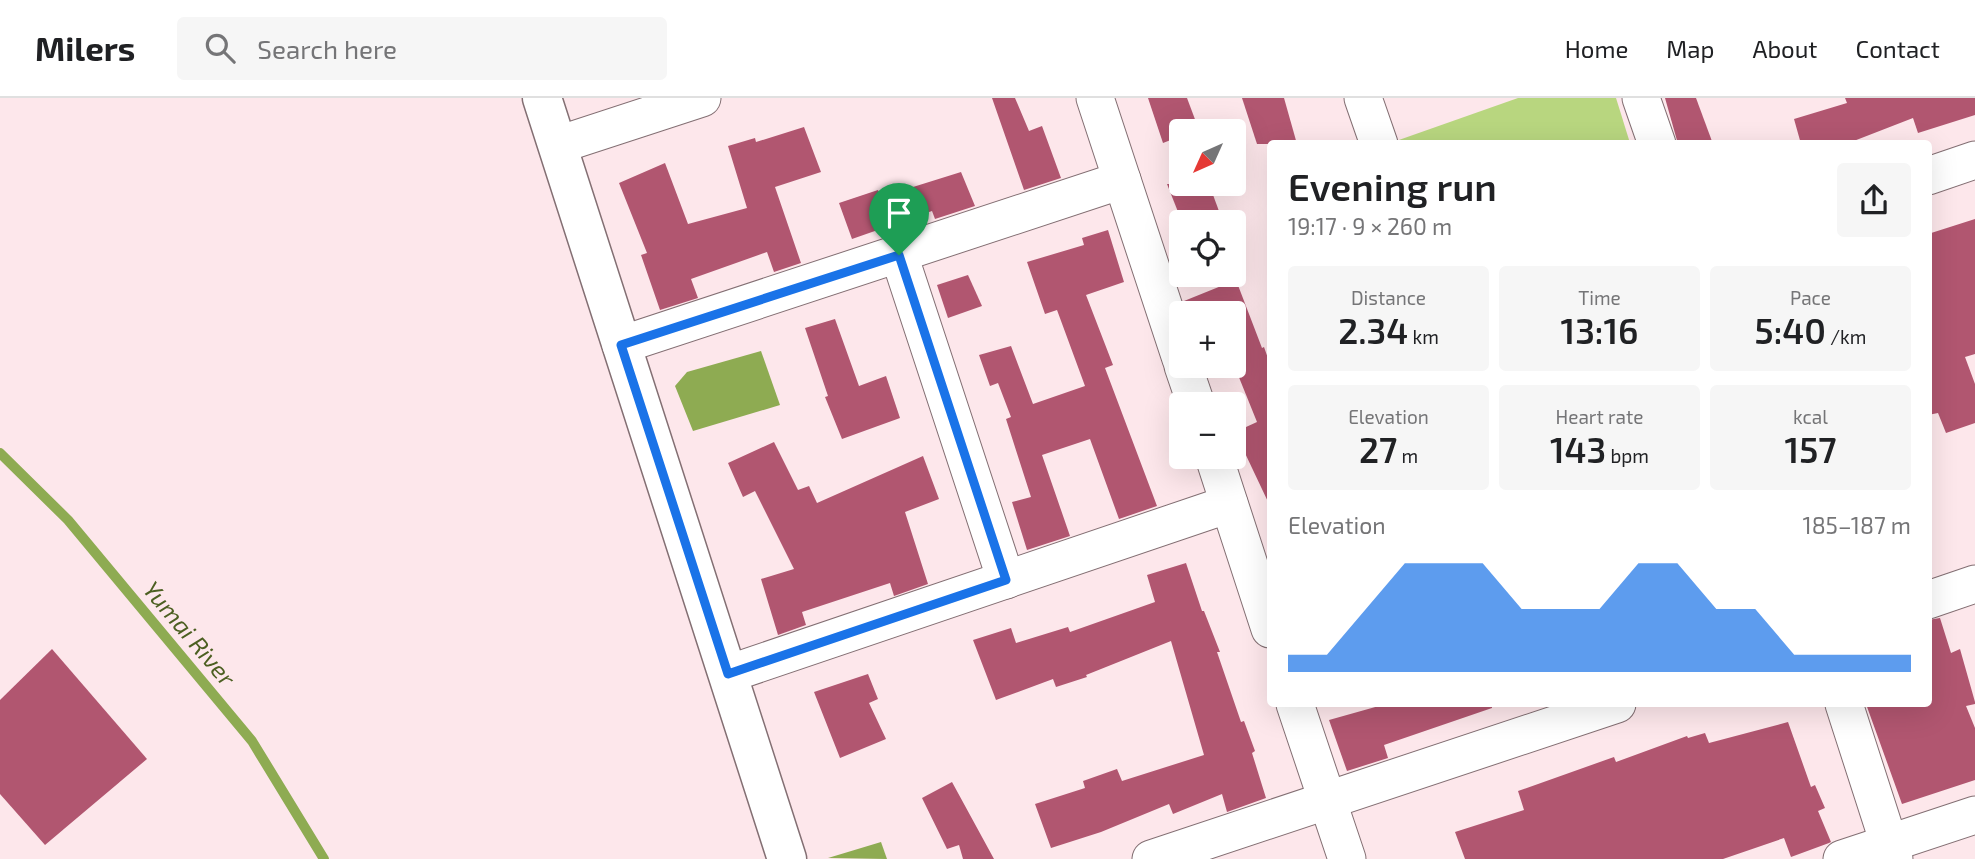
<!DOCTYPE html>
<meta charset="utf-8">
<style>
body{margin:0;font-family:"Exo 2",sans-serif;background:#f6f6f6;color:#202124;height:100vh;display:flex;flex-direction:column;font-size:26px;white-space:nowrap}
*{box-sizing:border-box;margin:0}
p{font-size:23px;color:#757577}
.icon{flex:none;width:38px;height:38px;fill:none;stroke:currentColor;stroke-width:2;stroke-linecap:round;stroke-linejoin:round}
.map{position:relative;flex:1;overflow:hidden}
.drawer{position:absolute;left:1267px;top:42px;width:665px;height:567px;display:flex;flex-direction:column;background:#fff;border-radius:7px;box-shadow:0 7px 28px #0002}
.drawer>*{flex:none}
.needle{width:46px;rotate:225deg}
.tools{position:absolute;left:1169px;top:21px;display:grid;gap:14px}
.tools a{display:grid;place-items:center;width:77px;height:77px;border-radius:7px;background:#fff;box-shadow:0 7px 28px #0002;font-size:35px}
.pin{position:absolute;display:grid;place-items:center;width:60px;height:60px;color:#fff;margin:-72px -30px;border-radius:50% 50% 50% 0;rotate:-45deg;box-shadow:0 0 7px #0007}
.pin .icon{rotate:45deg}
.round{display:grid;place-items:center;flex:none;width:74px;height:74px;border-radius:7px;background:#f6f6f6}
.summary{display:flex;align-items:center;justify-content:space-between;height:119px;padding:0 21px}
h1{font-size:38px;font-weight:600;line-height:52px}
.figures{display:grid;grid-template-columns:repeat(3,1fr);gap:10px;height:119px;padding:7px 21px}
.figures div{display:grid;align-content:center;border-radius:7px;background:#f6f6f6;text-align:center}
.figures b{font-size:35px;font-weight:600}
.figures small{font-size:19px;font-weight:400}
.figures p{font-size:19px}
.chart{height:196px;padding:14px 21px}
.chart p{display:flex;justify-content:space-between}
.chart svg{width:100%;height:126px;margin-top:7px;fill:#1a73e8;opacity:.7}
header{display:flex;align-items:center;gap:42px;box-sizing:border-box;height:98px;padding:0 35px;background:#fff;border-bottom:2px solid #e0e0e0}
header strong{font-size:33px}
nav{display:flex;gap:38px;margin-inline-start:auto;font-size:24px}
.search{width:490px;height:63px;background:#f6f6f6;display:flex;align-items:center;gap:18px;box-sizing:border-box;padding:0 24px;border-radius:7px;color:#757577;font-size:26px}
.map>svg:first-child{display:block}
.green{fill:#b8d67f}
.water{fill:#8eab52}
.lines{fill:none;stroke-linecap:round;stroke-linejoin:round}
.stream{stroke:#8eab52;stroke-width:10}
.building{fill:#b15670}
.minor-casing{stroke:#836f73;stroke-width:39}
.tertiary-casing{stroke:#836f73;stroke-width:41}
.minor{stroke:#fff;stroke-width:37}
.tertiary{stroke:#fff;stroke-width:38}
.route-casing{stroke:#fff;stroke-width:14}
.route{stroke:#1a73e8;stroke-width:9}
.labels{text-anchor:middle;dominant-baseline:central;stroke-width:7;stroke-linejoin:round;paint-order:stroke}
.water-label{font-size:24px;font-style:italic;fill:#4c5f21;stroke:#fde7eb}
</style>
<header>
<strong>Milers</strong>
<div class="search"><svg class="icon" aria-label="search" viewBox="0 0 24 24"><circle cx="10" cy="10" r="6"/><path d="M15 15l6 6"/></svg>Search here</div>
<nav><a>Home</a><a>Map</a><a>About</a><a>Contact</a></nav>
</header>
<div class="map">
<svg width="1975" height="761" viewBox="0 0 1975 761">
<rect width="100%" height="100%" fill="#fde7eb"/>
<!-- green -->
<path class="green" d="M1518,0H1616L1630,45L1397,46L1396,43Z"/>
<!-- water -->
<g class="water">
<path d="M761,253L780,307L693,333L675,288L687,274Z"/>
<path d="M881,744L887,761L828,760Z"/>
</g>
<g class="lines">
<!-- stream -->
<path class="stream" d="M0,355L68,422L252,643L324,761"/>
</g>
<!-- building -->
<g class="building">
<path d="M992,0H1015L1029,33L1042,28L1061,80L1024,92Z"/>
<path d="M1148,0H1187L1199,32L1181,33V38L1163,45Z"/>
<path d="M1242,0H1284L1297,46H1257Z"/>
<path d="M1665,0H1696L1713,46H1678Z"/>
<path d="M1845,0H1975V17L1918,35L1913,20L1846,46H1801L1794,21L1847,5Z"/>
<path d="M804,29L821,74L775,89L801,165L774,174L767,154L691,181L698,200L660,212L641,157L647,155L619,85L665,65L688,126L747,110L728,48L755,40L756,44Z"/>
<path d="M961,74L975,108L935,121L932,113L852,141L839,105L878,92L881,99Z"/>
<path d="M1167,86H1209L1223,124H1182Z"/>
<path d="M1975,121V256L1965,259L1975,286V325L1946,335L1938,315L1928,317V136Z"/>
<path d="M1108,132L1124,184L1086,197L1113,267L1105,270L1157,408L1119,421L1090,341L1042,357L1070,438L1027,452L1012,404L1031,399L1006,321L1011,319L998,285L990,288L979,257L1011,248L1033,306L1085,288L1057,212L1045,216L1027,164L1084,147L1082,140Z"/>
<path d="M968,177L982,208L948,220L937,187Z"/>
<path d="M1236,182L1262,250L1264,249L1270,266V408L1235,334L1257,324L1234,267V215H1188L1184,203Z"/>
<path d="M835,221L859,288L886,278L900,320L842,341L825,299L828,298L805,230Z"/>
<path d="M774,344L798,392L809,388L817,405L923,358L939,401L905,414L928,486L894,498L890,485L802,514L806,527L778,537L761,481L794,471L755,393L743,399L728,365Z"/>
<path d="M1186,465L1202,513H1204L1220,554H1217L1241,624L1244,623L1255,653L1252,655L1266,700L1227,714L1222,696L1173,716L1169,706L1101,734L1051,750L1035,706L1085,690L1083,683L1117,671L1122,683L1204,657L1171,543L1086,577L1087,579L1056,589L1053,581L996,602L973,542L1011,530L1016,545L1068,529L1070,534L1155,504L1147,477Z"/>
<path d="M1940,520L1951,555L1960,551L1975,604V606L1966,608L1975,630V682L1902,706L1866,606H1928V522Z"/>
<path d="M52,551L147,661L45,747L0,696V602Z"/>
<path d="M868,576L878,601L869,605L886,641L840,660L814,594Z"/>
<path d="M1386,606H1492V610L1384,647L1388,660L1347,673L1329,622Z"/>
<path d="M1788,624L1811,689L1815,687L1825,710L1818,713L1831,744L1829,745L1791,759L1784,740L1723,761H1465L1455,734L1524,712L1518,693L1614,659L1616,664L1687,638L1688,640L1705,635L1709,645Z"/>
<path d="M952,684L994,761H963L959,747L947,751L922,700Z"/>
</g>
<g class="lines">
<defs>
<g id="minor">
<path d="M1095,0L1181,261"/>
<path d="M1363,0L1379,46"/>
<path d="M1641,0L1657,46"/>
<path d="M558,47L702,0"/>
<path d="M1928,78L1975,62"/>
<path d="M899,157L1006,482"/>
<path d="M621,247L1122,82"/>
<path d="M1183,268L1196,306"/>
<path d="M1214,359L1270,531"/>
<path d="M1928,502L1975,486"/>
<path d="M728,576L1229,406"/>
<path d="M1295,606L1347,761"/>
<path d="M1844,606L1894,761"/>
<path d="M1151,761L1617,606"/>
<path d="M1842,761L1975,717"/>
</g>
<path id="tertiary" d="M542,0L787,761"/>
</defs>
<!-- minor casing -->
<use href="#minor" class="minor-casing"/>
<!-- tertiary casing -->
<use href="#tertiary" class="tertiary-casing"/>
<!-- minor -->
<use href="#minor" class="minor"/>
<!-- tertiary -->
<use href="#tertiary" class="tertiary"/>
</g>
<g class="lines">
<defs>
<path id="route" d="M899,157L1006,482L728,576L621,247Z"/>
</defs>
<!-- route casing -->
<use href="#route" class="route-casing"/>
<!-- route -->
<use href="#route" class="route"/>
</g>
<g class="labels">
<!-- water labels -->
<g class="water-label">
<text transform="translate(190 535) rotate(50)">Yumai River</text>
</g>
</g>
</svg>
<div class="tools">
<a><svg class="needle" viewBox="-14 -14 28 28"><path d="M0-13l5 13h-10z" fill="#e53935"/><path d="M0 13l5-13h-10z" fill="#757577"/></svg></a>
<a><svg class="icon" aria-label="locate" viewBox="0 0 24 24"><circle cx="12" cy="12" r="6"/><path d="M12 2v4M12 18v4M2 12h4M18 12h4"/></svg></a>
<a>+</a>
<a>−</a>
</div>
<div class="pin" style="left:899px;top:157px;background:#1e9e55"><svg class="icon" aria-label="arrive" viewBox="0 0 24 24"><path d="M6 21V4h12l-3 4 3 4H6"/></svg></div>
<section class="drawer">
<div class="summary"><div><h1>Evening run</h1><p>19:17 · 9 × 260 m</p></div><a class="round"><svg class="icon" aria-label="share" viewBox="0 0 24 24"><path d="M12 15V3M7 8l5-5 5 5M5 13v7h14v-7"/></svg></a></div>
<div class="figures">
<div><p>Distance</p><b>2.34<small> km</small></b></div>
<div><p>Time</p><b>13:16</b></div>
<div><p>Pace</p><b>5:40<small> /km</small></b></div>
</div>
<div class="figures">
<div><p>Elevation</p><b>27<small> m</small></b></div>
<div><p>Heart rate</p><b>143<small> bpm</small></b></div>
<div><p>kcal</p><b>157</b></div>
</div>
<div class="chart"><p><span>Elevation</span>185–187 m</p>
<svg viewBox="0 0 160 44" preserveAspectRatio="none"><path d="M0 44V38L10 38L20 22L30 6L40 6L50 6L60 22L70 22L80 22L90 6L100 6L110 22L120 22L130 38L140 38L150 38L160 38V44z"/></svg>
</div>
</section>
</div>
